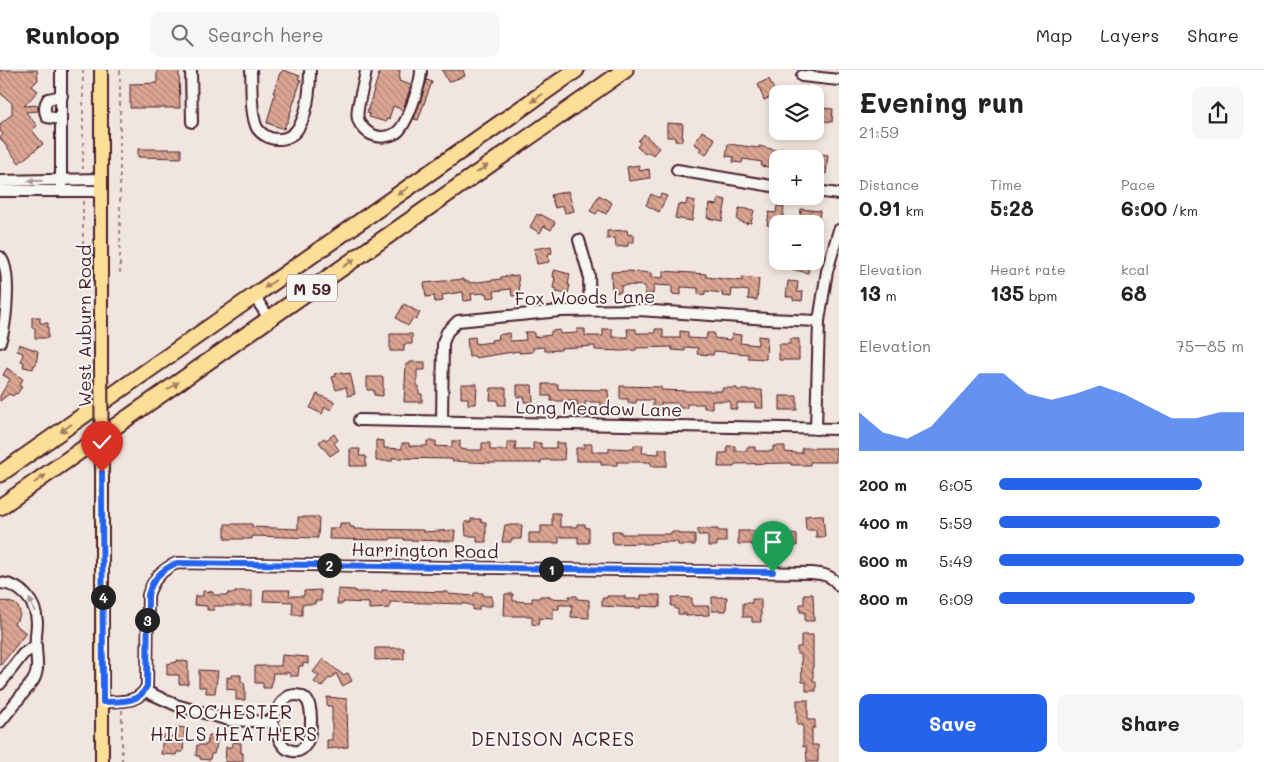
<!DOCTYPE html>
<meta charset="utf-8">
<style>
body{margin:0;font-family:Mali,sans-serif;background:#f6f6f6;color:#222;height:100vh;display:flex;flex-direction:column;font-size:19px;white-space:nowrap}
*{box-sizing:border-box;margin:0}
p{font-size:16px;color:#767676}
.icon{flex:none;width:28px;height:28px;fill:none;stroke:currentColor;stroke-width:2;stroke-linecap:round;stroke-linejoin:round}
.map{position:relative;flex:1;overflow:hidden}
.panel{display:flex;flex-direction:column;background:#fff;width:425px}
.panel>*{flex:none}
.fabs{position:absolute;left:769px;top:15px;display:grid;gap:10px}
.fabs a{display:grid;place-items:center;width:55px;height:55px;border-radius:10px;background:#fff;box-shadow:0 2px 8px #0003;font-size:25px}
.pin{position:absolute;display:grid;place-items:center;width:42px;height:42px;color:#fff;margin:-51px -21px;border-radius:50% 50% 50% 0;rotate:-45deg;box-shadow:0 0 5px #0007}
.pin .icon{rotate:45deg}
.km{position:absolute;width:25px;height:25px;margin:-12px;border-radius:50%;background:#222;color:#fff;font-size:14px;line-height:25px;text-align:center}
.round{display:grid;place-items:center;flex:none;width:52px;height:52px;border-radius:10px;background:#f6f6f6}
.head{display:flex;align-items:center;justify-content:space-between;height:85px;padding:0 20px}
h1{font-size:28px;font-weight:700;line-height:38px}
.metrics{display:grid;grid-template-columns:repeat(3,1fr);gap:8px;height:85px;padding:5px 20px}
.metrics div{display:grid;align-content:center}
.metrics b{font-size:21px;font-weight:700}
.metrics small{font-size:14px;font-weight:400}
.metrics p{font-size:14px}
.chart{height:140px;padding:10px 20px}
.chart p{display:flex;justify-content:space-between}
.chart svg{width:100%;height:90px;margin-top:5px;fill:#2563eb;opacity:.7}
.action{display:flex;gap:10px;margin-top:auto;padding:10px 20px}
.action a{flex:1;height:58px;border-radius:10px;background:#2563eb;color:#fff;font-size:20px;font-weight:700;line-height:58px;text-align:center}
.action a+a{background:#f6f6f6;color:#222}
ul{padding:0 20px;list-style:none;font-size:16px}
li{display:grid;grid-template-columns:80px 60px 1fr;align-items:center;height:38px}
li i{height:12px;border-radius:6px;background:#2563eb}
header{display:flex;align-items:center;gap:30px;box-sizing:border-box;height:70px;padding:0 25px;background:#fff;border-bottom:1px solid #e0e0e0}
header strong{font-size:24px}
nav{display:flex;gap:28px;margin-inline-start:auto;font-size:18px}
.search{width:350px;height:45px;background:#f6f6f6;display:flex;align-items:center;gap:12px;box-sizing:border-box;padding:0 18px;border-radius:10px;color:#767676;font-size:19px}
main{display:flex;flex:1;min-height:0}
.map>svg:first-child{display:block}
.building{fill:url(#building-back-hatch);stroke:#4a1f2b}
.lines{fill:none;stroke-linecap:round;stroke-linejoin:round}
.minor-casing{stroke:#4a1f2b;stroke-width:14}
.major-casing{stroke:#4a1f2b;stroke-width:16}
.highway-casing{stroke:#4a1f2b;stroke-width:19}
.path{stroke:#4a1f2b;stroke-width:1;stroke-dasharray:4 4;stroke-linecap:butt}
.minor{stroke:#f6f6f2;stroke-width:10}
.major{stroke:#fdde96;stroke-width:12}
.highway{stroke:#fdde96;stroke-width:15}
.major-bridge-casing{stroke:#4a1f2b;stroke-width:16;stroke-linecap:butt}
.major-bridge{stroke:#fdde96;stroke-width:12}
.oneway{fill:#a47e60}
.oneway2{fill:#a99598}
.route-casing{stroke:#fff;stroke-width:10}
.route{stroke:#2563eb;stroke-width:6}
.labels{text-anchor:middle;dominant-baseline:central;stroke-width:4;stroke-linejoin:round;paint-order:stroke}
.shield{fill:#f6f6f2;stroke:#7e6067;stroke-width:1}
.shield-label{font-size:16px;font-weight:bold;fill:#4a1f2b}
.street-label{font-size:18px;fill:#4a1f2b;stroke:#f6f6f2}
.neighbourhood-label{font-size:19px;letter-spacing:1px;fill:#4a1f2b;stroke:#f6f6f2}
</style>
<header>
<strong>Runloop</strong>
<div class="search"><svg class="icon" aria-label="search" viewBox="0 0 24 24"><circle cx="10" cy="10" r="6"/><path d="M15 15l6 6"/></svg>Search here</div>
<nav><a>Map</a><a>Layers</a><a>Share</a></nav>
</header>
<main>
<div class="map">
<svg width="839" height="692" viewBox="0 0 839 692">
<defs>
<pattern id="building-back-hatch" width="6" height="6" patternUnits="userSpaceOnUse" patternTransform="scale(1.25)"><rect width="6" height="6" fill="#dba692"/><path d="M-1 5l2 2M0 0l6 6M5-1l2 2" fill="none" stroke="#b48777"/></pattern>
</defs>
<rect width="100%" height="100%" fill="#f1e6df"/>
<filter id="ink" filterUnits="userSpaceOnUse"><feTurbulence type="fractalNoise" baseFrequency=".02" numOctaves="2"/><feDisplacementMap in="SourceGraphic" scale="10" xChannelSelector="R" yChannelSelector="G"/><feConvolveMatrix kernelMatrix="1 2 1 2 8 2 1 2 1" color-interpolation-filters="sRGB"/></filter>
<g filter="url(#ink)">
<!-- building -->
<g class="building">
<path d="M0,0H37L38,10L32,16L38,21L24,36L38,35V41L26,42L37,56L32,60L43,74L19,93L0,68L3,64L0,61V54L12,44V33L0,23Z"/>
<path d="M157,0H179L180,38H130V14L157,13Z"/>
<path d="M283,0L300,6L298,9L301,10L287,53H286L284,59L267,53L275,23H273L280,3H281Z"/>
<path d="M380,0H400L399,11L411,15L403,40L393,36L389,49H387L386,52L369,47L370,44L367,43Z"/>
<path d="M442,0H463L465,6L448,12Z"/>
<path d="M769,9L774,20L778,19V27L772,29L771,27L764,30L758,14Z"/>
<path d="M427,10L432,12L418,50L414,49Z"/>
<path d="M815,31L822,32V38L833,39L832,52L815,50Z"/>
<path d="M667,53L683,54L682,71H675V67H667Z"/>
<path d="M702,61L715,69L706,85L699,81L701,78L694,74Z"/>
<path d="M644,64L659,78L653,85L649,82L645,84L637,77L640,73L638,71Z"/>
<path d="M728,74L759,78V76L780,81L781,78L797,80L796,89H770L768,97L761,96L762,92L743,89L742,93L733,92L734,87L726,86Z"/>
<path d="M138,79H181V88L138,87Z"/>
<path d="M809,83L828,85L826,104L817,102V100H815V89H808Z"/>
<path d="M639,95L640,101L649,99L650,108L629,111L627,97Z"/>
<path d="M568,121L574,141L565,143L563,136L555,138L551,125Z"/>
<path d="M651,124L659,128L661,124L667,126L659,142L646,135Z"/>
<path d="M599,125L612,133L606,144L599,140L596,144L590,141Z"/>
<path d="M718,128L726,130L722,151L707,148L710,134L717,135Z"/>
<path d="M687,129L695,131L692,151L675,148L678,134L686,135Z"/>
<path d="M777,136L784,137L782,154H778V157L767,155L769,142L776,143Z"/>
<path d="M739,138L754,140L751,153L748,152L747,154L737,150Z"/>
<path d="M801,139L820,141L818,155L799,152Z"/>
<path d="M537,144L540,146V144L555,152L551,160L544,156L540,163L530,157Z"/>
<path d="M627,160L628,165L634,164V172H628V176L616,177L615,168L607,169V161Z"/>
<path d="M551,176L552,183L548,184L549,192L537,194L534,179Z"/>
<path d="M792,191H804L803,193L809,194L808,203L791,199Z"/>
<path d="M554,200L570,204L568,215H570L568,224L556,222L557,219L553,218L555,207H553Z"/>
<path d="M628,201L651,203V207L663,208V201L706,204V207L742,211V207L759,209L757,230L748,229L749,221L732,219L731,227L722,226L723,223L705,221V225L698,224V218L681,217V225L672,224V216L654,215L653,224H645V216L628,215L621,216V222L612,223L611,202Z"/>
<path d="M518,205L520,225L512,226L511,219L494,221L495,227L487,228L486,223L471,224L472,230L464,231L463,222L442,225L443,231L435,232L434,226L426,227L424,213L464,209V211H469L470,213L501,209V207Z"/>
<path d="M788,211L798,212L797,222H803L802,231L793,230V227H786Z"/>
<path d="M404,234L420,243L416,250L413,248L408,256L396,248Z"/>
<path d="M32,247H40V253H48V268H35V258H32Z"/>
<path d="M577,259H585V266H603V259H612V267H628L627,259H636V263H655V259H663V268H680V261L688,262V268L706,269L707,263H714V268L731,270L732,264L741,265L740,273L758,275V266L767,267L766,289L748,288V284L714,281L713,285L697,284L698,278L685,277V281L672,280V277L636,278V280L622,281L595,280V276L561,278V280L545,281L544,277L533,278V282L519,283V281L475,288V286L469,287L467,268L475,267L476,274L492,272L491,270L499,269L498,265L509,263L510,271L526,270L525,262H534V267L551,265V261L560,260V264L577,263Z"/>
<path d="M390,264H412V274H404V281H390Z"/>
<path d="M790,269H799V290H779V274H790Z"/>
<path d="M19,274L38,281L36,295H34L33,299L23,297L24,292L21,291L23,283L17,281Z"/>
<path d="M410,292H425V300H417V316H419V324H422V332H404L406,294H410Z"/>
<path d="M7,298L23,309L19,316L22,317L17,324L15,323L13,326L9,324L0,331V326L10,309L3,305Z"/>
<path d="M342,302L343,304L350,303L355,324L348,326L346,317L336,320L332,307L336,306L335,304Z"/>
<path d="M367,307H383V326L374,325V320H367Z"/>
<path d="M461,314H477L476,334H468V328H461Z"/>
<path d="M543,314H558V319L608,320L609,337L601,336V332H585V336H577V331H551V326H543Z"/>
<path d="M517,315H532L533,332H524L525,327H517Z"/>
<path d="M620,316L661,317V320L686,321H722V318H737V320H762L763,338H755V333H737V339H730V331H712V338H704V334H687V338H679V333H661V337H653V330H636V333H628V329H620Z"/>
<path d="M491,318H506V335H498V330H490Z"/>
<path d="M317,324L335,332L331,340L325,337L322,344L310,338Z"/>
<rect x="780" y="326" width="17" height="14"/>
<path d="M334,364L338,370L334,373L339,380L330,386L319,372L324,368L326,370Z"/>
<path d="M376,370L384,371V378L402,379V373H409V376H427V371H436V376L452,377V371H460V379L468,380H482V373H490V380H507V372H516L515,380H533V373H541V378H556V373H565L564,390H541V393H490L452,391V389L392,388V391H376Z"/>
<path d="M584,374H592V382H609V378L634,379V375H643L642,383L659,384V379H667V396H651V392H617V395H601V391H576V378H584Z"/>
<path d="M727,376H735V381H747V377H755V381H773V376H785V382L795,383H802V378H836V392H810V395H791V393L735,394L734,397H718L719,383H727Z"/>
<path d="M350,379H360L359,386H366V396H350Z"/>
<path d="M552,443H560V457H577V454H585V457L589,458V473H578V467H559V473H529V463H541V456H552Z"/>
<path d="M816,445H823L825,467H816V460H806L805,446Z"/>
<path d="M298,447H319L318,468L252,466V469H225V454H252V457L298,459Z"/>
<path d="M471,449H481V452H486V472H477V466H466L465,452H471Z"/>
<path d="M340,453H350V457H354V459L423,460V462L455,460L454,471L404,470V468H390V470L329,469L330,458H340Z"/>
<path d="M505,455H522L521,469H511V472H502Z"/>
<path d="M698,459H718V461H726V472H717V476H708V465H698Z"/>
<path d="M612,461H621V464H671V462H679V464H695V475H678V472H660L651,473V474H643V473L613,474Z"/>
<path d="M738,461H762V466L797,464V476H752V474H738Z"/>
<path d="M338,519L355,520V522H382V520L448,522V524L474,526V523H483V526H492V536H479V540H473V536L467,534L390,532V538L369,539V533L343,532V534H337Z"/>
<path d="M264,520H290L289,526H304V521L321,520V531H315V534H302V545H292L293,532L263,531Z"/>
<path d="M203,521L213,522V525H228V523H236V521H252V536H214V540H207V536L194,535L195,526H203Z"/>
<path d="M505,524H513V531L532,532V528H540V526H549V528L569,529V526H577V529L589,530V548L571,547L572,535H559V539H553V549L539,548L538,555L532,554V546H504Z"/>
<path d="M804,524H813L814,551H805V542H800V534H804Z"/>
<path d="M641,525H660V537L641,536V538L602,536V528H607V526H625V529H641Z"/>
<path d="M672,527L692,528V536H709V545L686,546V544H678V539H675V536H671Z"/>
<path d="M712,527H727L726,541H712Z"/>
<path d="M752,529H761V552H752V547H743V533H752Z"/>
<path d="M5,531L15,534L18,537L20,542L19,548L14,553L26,563L0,596V532Z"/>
<path d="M801,565H813V611H816V621H806V612H802L801,584H797V577H801Z"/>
<path d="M375,578H404V589L375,590Z"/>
<path d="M282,585L308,587V594L303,593V596H299L298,606H290V603H273L271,618H263V613H255V596H281Z"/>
<path d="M323,589L343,605L348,603L352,611L342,616L336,603L331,609L329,608L321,617L314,612L319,606L313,602Z"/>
<path d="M177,590L188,592V614H179V605H167V594L177,592Z"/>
<path d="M199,600L218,601L215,623H206V617H199Z"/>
<path d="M231,605H241V612H244L245,618V630H236V620L227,619V607L231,608Z"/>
<path d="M327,627L347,629L348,677L327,679V670H332V636H327Z"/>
<path d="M797,630H808V650H815V658H812V675H818V692H807L806,676L803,677V655H797Z"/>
<path d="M176,657L185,658L183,682H177L176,685L161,684L163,665L175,667Z"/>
<path d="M209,665L218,666L216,679H215L214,684H211L210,690L200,689V686H196L197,675H207Z"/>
<path d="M233,672L241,673V683H243V692H225L226,677H232Z"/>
</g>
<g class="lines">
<defs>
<g id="minor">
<path d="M191,0L192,52"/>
<path d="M251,0C252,16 250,44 257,58C261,64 269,69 277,69C307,71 310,22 310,0"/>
<path d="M366,0C365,13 355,39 358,49C360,56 367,63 373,65C380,68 389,67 396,63C407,56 421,13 421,0"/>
<path d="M802,6L839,10"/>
<path d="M61,49L47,47C44,41 44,35 48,29L62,26"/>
<path d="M677,100L778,117"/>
<path d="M0,111L101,109"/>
<path d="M0,121H101"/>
<path d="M61,121V0"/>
<path d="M815,121L839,124"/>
<path d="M579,170L589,205L590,240"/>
<path d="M0,187C12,199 6,256 0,272"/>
<path d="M254,226L269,248"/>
<path d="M359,350L839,359"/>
<path d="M442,351L443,273L447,262L458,251L560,241L639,240L768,249L819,251"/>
<path d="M816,359L819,251L827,201L839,160"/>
<path d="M0,513C21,514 36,532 37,552C37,560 35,568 36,576C36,589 40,599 33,611L0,652"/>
<path d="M0,614L23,584L35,576"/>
<path d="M145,621L176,635L229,650L271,652C276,659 279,674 287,679C313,692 314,644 308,632C306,628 301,625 296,625C292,625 288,626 285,629C279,634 275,645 271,652"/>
<path d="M103,632C120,631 139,634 147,616L148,525C153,509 162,499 177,493L811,503C823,504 832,505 839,516"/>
</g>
<g id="major">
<path d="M101,0V297"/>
<path d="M102,402V692"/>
</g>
<g id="highway">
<path d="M0,404L576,0"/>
<path d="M0,437L625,0"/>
</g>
</defs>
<!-- minor casing -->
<use href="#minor" class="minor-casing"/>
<!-- major casing -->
<use href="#major" class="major-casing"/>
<!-- highway casing -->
<use href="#highway" class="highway-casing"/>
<!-- path -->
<g class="path">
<path d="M83,0V99"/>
<path d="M120,0V203"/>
<path d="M83,131V173L84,217"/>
<path d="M122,692V640"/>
</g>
<!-- minor -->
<use href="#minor" class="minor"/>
<!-- major -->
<use href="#major" class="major"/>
<!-- highway -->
<use href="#highway" class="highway"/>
<defs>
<path id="major-bridge" d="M101,297L102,402"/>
</defs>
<!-- major-bridge casing -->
<use href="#major-bridge" class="major-bridge-casing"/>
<!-- major-bridge -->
<use href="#major-bridge" class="major-bridge"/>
</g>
<!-- one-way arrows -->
<defs><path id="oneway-solid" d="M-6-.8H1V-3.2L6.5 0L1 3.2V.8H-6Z" transform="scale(1.25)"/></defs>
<g class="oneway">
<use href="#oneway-solid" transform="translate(537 28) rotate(145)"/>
<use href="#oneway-solid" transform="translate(482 99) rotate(-35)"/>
<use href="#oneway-solid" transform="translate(403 121) rotate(145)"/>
<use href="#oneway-solid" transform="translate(349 193) rotate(-35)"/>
<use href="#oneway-solid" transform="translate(270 214) rotate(145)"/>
<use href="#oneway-solid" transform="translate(173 316) rotate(-35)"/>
<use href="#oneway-solid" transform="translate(66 358) rotate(145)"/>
<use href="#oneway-solid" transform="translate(40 409) rotate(-35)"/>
</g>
<g class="oneway2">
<use href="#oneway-solid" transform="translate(35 111) rotate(179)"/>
<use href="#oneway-solid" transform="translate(32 535) rotate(-113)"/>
</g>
</g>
<g class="lines" filter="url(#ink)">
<defs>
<path id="route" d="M102,402L103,632C120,631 139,634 147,616L148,525C152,509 162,499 177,493L773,502"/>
</defs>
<!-- route casing -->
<use href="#route" class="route-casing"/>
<!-- route -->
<use href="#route" class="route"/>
</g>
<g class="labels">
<!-- shield labels -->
<rect class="shield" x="287" y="204.5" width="50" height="27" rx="4"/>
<g class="shield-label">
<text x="312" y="218">M 59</text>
</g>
<!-- street labels -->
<g class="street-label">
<text transform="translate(585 227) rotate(-1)">Fox Woods Lane</text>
<text transform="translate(84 256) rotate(-90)">West Auburn Road</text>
<text transform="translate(599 338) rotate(1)">Long Meadow Lane</text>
<text transform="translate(425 480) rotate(1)">Harrington Road</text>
</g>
<!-- neighbourhood labels -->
<g class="neighbourhood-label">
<text x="234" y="641">ROCHESTER<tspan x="234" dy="22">HILLS HEATHERS</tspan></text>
<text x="553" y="668">DENISON ACRES</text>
</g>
</g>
</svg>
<div class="fabs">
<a><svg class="icon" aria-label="layers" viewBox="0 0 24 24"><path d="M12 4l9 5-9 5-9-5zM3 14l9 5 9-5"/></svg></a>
<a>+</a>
<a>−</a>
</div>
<div class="pin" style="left:773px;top:502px;background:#1e9e55"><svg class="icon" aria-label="arrive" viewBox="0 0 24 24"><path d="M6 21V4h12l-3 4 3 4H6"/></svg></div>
<div class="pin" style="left:102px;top:402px;background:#d93025"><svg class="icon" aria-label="check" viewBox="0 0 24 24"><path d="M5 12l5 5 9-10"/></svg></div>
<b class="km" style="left:551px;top:499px">1</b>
<b class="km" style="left:329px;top:495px">2</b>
<b class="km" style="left:147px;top:550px">3</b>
<b class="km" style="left:103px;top:527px">4</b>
</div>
<section class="panel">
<div class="head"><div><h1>Evening run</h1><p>21:59</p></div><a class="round"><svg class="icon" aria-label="share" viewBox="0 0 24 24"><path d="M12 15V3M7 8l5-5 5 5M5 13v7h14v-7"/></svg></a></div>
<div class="metrics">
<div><p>Distance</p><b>0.91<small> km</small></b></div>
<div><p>Time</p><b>5:28</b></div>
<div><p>Pace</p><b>6:00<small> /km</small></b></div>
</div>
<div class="metrics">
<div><p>Elevation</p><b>13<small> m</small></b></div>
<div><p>Heart rate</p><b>135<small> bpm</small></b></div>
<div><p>kcal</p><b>68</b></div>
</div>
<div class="chart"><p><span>Elevation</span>75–85 m</p>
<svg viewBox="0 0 160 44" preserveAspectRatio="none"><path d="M0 44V25L10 35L20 38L30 32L40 19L50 6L60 6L70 16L80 19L90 16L100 12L110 16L120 22L130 28L140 28L150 25L160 25V44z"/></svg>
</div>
<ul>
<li><b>200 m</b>6:05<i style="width:83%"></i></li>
<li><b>400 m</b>5:59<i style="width:90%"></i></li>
<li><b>600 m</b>5:49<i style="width:100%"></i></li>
<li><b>800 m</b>6:09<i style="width:80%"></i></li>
</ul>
<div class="action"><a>Save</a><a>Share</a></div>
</section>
</main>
